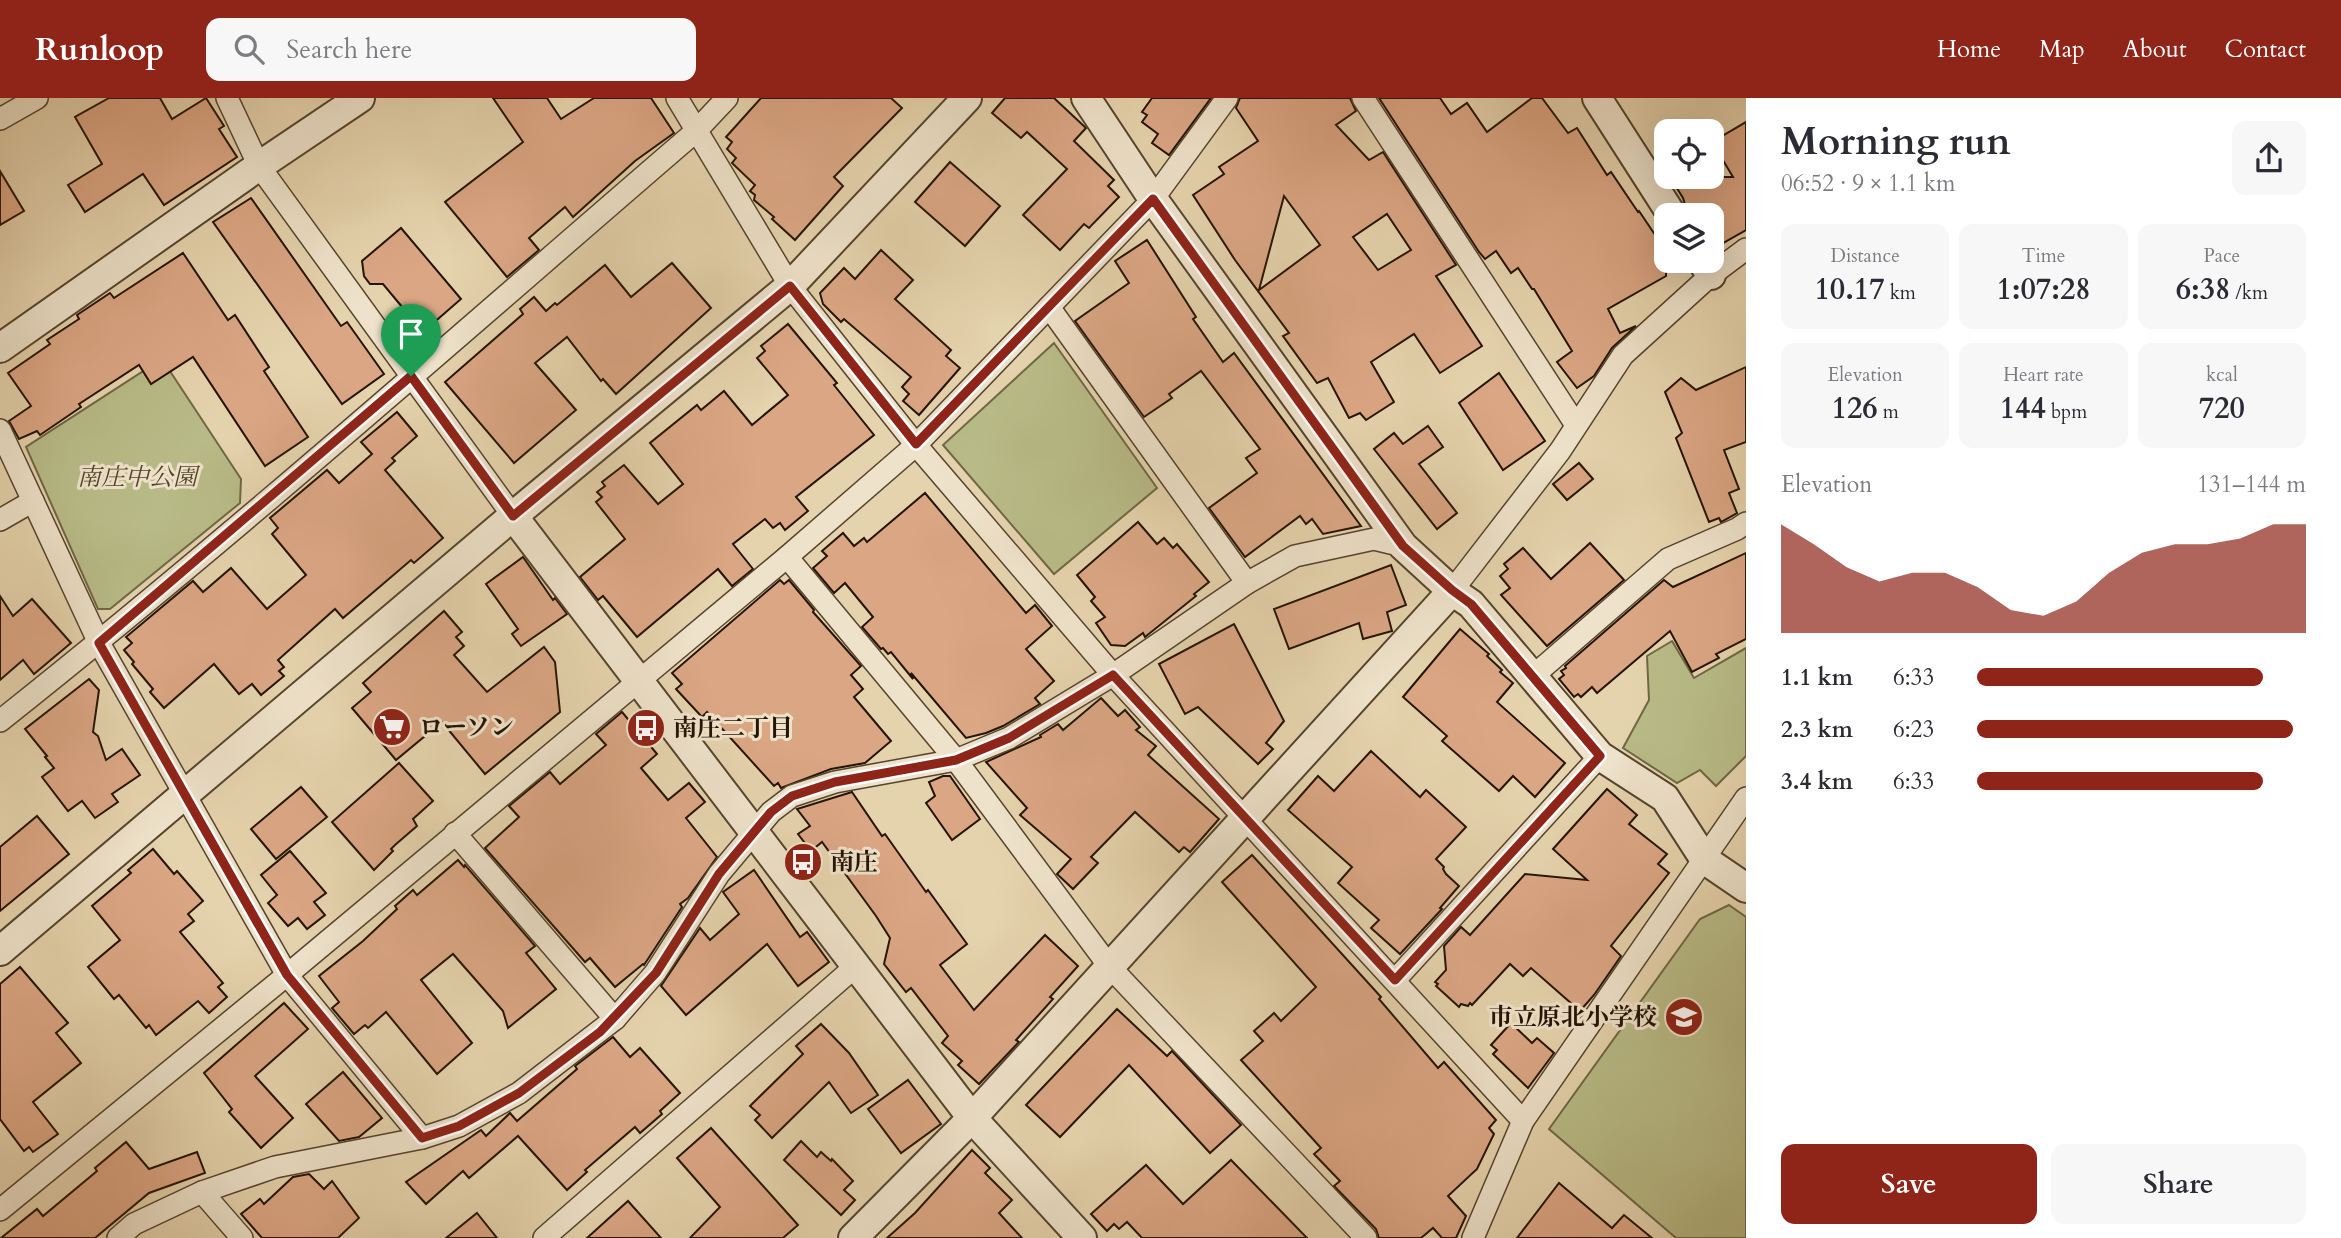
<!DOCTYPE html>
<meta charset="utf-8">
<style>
body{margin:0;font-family:Cardo,"Noto Serif JP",serif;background:#f7f7f7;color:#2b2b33;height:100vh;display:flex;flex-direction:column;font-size:26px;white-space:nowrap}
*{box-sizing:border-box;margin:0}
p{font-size:23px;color:#7c7c81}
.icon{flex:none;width:38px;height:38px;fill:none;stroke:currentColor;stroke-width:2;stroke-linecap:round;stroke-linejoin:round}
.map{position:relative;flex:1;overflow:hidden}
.panel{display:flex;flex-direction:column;background:#fff;width:595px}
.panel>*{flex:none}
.controls{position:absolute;left:1654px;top:21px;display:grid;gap:14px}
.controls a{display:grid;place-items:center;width:70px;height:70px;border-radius:14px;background:#fff;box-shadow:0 7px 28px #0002;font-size:35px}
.pin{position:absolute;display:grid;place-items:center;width:60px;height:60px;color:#fff;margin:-72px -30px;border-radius:50% 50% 50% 0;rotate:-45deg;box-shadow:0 0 7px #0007}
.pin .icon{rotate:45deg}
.round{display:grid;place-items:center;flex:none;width:74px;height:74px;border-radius:14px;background:#f7f7f7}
.overview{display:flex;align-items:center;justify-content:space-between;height:119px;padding:0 35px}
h1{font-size:38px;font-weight:800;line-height:52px}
.metrics{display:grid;grid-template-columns:repeat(3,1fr);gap:10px;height:119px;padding:7px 35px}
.metrics div{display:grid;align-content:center;border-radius:14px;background:#f7f7f7;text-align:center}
.metrics b{font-size:30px;font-weight:800}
.metrics small{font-size:19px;font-weight:400}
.metrics p{font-size:19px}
.chart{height:196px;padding:14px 35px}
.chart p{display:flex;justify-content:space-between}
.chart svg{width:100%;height:126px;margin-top:7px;fill:#8f2418;opacity:.7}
.cta{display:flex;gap:14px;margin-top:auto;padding:14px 35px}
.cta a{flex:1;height:80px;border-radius:14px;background:#8f2418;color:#fff;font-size:28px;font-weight:800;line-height:80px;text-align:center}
.cta a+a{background:#f7f7f7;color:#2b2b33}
ul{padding:0 35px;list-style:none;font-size:23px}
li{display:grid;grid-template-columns:112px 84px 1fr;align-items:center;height:52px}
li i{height:18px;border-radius:9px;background:#8f2418}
header{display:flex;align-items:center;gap:42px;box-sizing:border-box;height:98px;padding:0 35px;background:#8f2418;color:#fff}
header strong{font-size:33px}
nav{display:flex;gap:38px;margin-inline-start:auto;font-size:24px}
.search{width:490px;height:63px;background:#f7f7f7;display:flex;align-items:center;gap:18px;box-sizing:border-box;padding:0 24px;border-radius:14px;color:#7c7c81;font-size:26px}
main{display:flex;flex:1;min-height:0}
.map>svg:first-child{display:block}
.green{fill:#b8bb87;stroke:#6e6845;stroke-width:2}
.building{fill:#dba684;stroke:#251403;stroke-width:2;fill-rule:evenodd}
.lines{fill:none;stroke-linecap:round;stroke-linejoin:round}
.minor-casing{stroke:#55442e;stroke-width:24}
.tertiary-casing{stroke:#55442e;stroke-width:32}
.minor{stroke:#eee2ca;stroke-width:21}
.tertiary{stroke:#eee2ca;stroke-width:28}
.route-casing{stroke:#fff;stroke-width:14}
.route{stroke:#8f2418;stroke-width:9}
.labels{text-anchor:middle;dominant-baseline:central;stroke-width:6;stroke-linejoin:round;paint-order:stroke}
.park-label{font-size:24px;font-style:italic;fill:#51462b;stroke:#eee2ca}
.poi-label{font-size:24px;font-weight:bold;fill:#251403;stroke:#eee2ca;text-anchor:start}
</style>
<header>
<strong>Runloop</strong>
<div class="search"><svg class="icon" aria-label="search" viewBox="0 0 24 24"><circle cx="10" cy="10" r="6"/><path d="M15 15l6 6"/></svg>Search here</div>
<nav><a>Home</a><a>Map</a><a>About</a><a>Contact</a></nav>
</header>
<main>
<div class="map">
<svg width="1746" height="1140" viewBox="0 0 1746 1140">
<rect width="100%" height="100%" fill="#e5d3ad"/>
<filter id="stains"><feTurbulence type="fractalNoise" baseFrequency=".00286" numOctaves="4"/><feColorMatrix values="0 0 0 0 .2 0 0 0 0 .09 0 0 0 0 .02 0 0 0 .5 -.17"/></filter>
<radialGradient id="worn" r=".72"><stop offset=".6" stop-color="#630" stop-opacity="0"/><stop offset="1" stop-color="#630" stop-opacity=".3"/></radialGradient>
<!-- green -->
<g class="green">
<path d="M1054,245L1157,390L1054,476L943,347Z"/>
<path d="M162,261L241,381L240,405L110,511H98L26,349Z"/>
<path d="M1672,543L1694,580L1746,550V658L1716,688L1700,672L1677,685L1623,650L1649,602L1647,558Z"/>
<path d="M1729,807L1746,819V1140H1676L1549,1031L1700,821Z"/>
</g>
<!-- building -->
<g class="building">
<path d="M109,0H160L172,21L206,0L224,28L219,31L237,59L164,107L143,76L85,114L68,87L102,66L75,19Z"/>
<path d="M493,0H547L561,21L594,0H651L674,35L635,63L573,119L565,109L529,140L539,152L507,179L445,104L523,44Z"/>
<path d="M761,0H891L902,10L834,79L843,88L795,142L772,121L774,119L754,102L755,97L750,93L755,87L732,65L736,60L727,51L732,44L726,39Z"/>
<path d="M1005,0H1054L1086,30L1074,43L1114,82L1108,88L1119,99L1089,130L1084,126L1060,152L1023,117L1067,71L1027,34L1021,40L992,15Z"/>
<path d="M1152,0H1211L1169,57L1152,45L1158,36L1142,24L1147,17L1142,14Z"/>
<path d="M1240,0H1350L1356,13L1336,27L1369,62L1383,54L1456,167L1436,178L1482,248L1440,275L1414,236L1371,264L1394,304L1366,322L1360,315L1349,320L1328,280L1317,285L1283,238L1289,235L1235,162L1193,97L1224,76L1219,69L1258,43L1236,10ZM1284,98L1320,147L1259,192ZM1387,116L1411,152L1378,172L1353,139Z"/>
<path d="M1379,0H1440L1451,16L1467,5L1487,34L1532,0H1542L1568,35L1577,30L1607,77L1611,74L1638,114L1639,113L1666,153V178L1608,211L1620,235L1636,228L1612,250L1594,278L1577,290L1557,264L1572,253L1534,191H1532L1518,170L1511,175L1496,153L1485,161L1479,154Z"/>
<path d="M1746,24V132L1716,149L1712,141V117H1688L1683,100L1670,79H1733L1712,44Z"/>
<path d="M950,64L1000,108L965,148L915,104Z"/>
<path d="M0,73L24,113L0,127Z"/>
<path d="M251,100L341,228L347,224L384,276L342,306L213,124Z"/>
<path d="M401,130L461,201L423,234L383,186H370L364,178L362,163Z"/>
<path d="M1147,142L1196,219L1193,221L1223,264L1234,255L1361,428L1323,436L1312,421L1306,426L1300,418L1245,459L1209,410L1257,375L1246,360L1260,351L1201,273L1169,296L1172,300L1144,319L1075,223L1129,185L1115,163Z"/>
<path d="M881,152L913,182L895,201L951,252L946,258L960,270L919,317L903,303L909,296L902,289L911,279L844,221L841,224L823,206L820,195L844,170L855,181Z"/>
<path d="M183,155L228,222L235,217L269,269L264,273L308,339L265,368L193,259L151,286L139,267L79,306L81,309L40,337L37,333L19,341L9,323L31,308L8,275L50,246L47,242L79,221L77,217L110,195L114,200Z"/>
<path d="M672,165L711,210L616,296L603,281L601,283L567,239L535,265L576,312L514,365L445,284L523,216L520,211L534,199L546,213L555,205L557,207L605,167L631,199Z"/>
<path d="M788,226L837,285L834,287L874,337L796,399L808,413L785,432L780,425L773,430L765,421L733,446L753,471L732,488L718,471L637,539L603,498L598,502L580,479L625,441L596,404L602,399L597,394L605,388L602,384L624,367L658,406L683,386L650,345L697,307L701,312L724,293L752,327L788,297L757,260L765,253L761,248Z"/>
<path d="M1746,269V344L1724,352L1739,391L1729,395L1737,415L1721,424L1719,420L1709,424L1676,340L1682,335L1665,294L1681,280L1696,292Z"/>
<path d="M1499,275L1545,343L1503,372L1459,305Z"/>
<path d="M397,314L417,338L392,360L395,363L385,372L443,440L414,465L411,462L343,520L335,511L278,562L284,569L279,573L284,578L261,597L252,586L239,596L214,566L164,610L150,594L153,591L132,566L134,564L124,552L132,545L126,539L193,483L203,494L231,470L267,511L306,477L272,436L278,430L270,420L327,372L339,385L372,356L361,344Z"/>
<path d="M1428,328L1443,349L1419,366L1457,415L1437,431L1374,351L1394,335L1403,346Z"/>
<path d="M1579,365L1593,381L1567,402L1553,386Z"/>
<path d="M925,395L1026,515L1035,507L1052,528L1026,551L1054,583L1035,600L1040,606L1003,628L986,635L966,640L911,575L913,581L891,554L888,556L883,550L881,551L862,529L873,519L845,485L834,495L813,470L827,458L822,453L843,435L854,448L864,440L867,444Z"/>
<path d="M1138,424L1157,446L1164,440L1173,450L1177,446L1209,484L1194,496L1196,498L1145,539L1143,535L1125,548L1111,547L1096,525L1105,519L1091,503L1095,499L1077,477Z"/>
<path d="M1590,445L1624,482L1547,548L1501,497L1510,490L1500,478L1508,471L1504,466L1523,450L1551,481Z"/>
<path d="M1746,455V541L1716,556L1719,560L1692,574L1670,533L1597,595L1592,589L1581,599L1578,596L1574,599L1559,581L1564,577L1561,573L1566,570L1565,568L1664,482L1673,489Z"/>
<path d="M523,459L553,502L555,500L567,516L521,548L512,536L518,531L486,486Z"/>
<path d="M1391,467L1406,507L1387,514L1392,533L1363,541L1359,525L1289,551L1274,511Z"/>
<path d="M780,482L784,486L789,482L814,512L813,514L861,568L851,577L863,591L854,599L891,643L865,665L831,671L781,690L778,685L774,688L707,614L702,619L676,591L682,586L672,575Z"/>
<path d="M0,498L13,518L32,501L71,545L34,576L23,562L0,582Z"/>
<path d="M444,513L462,534L456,539L464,548L454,557L487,594L544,549L555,564L560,614L485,676L442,624L396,662L352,610L371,594L363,585Z"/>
<path d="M1234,526L1284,623L1266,645L1273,651L1258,666L1198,609L1185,616L1159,566Z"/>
<path d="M1460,531L1489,556L1487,558L1502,572L1500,574L1513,585L1497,604L1565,665L1535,699L1513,678L1499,693L1442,643L1447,638L1403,599Z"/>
<path d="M89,581L99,592L93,634L98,638L106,662L122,651L140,677L112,696L118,704L95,720L82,703L68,713L42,679L54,670L45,659L47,658L25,631Z"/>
<path d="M1101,600L1118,618L1125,612L1140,629L1136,632L1156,648L1148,657L1219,721L1190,754L1184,749L1179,754L1135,714L1091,759L1098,765L1073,791L1057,776L1071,761L1020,717L1027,710L986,664L1041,639L1040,637L1058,626L1063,632Z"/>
<path d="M622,614L657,656L641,670L668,702L689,685L705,704L686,720L717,759L688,800L680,806L682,809L644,867L643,866L615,889L590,860L585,864L485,750L519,719L509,708L550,674L560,686L606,647L596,636Z"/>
<path d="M1371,653L1420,699L1426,692L1466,729L1436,761L1444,769L1443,771L1446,776L1459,788L1440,810L1442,811L1400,856L1371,830L1379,822L1338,785L1352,769L1288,712L1318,678L1334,693Z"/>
<path d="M399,665L433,703L413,721L417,728L395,747L391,751L393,753L374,772L332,724Z"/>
<path d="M943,678H950L980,721L952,742L926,705L935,698L929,684Z"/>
<path d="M301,689L327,719L276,761L251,731Z"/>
<path d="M1607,691L1637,717L1629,726L1667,756L1658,766L1669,775L1611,848L1621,858L1594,897L1580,913L1531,870L1523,878L1510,866L1472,907L1470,905L1468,908L1461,906L1459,909L1436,888L1438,886L1435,884L1446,872L1444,848L1461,829L1470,837L1525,776L1587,782L1553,751Z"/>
<path d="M852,694L882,738L885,736L926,794L928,792L967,846L940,867L974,912L1045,837L1078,868L1050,899L1053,901L1016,942L1019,944L979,986L958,967L962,963L942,945L948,938L911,890L906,894L884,866L890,840L876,818L822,744L811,753L798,736L810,728L797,711Z"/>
<path d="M37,718L69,756L0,813V749Z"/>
<path d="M153,751L174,776L177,773L203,803L188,816L194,823L180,834L223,885L218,889L227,899L209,915L198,903L156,937L149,927L146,930L119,897L114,901L88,869L120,842L92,808L131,775L128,772Z"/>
<path d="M290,753L326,795L314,804L325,817L307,831L298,820L288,828L268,805L277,797L261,777Z"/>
<path d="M1252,757L1381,899L1379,901L1438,970L1444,964L1496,1022L1489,1030L1494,1036L1477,1071L1448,1098L1466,1118L1456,1140H1442L1433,1130L1421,1140H1379L1376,1131L1334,1088L1340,1083L1314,1056L1321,1050L1241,962L1263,943L1254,933L1274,915L1281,923L1316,889L1222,784Z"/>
<path d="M458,762L464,769L465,767L535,848L526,855L556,891L508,930L503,913L453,856L421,882L472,945L437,976L386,914L368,930L365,927L354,936L332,910L339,904L319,878L363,843L397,811L395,808L413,792L417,797Z"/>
<path d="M754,772L800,839L807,834L829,864L798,888L767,846L686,917L661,888L700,830L710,842L739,816L723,794Z"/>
<path d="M20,869L68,925L56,935L81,965L33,1004L58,1036L33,1054L29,1049L24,1053L0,1021V886Z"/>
<path d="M284,905L308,931L255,978L293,1020L261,1050L229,1014L232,1011L204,975Z"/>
<path d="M1117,911L1167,958L1172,953L1241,1027L1210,1055L1129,967L1060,1039L1026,1007Z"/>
<path d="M1511,925L1532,945L1537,940L1554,955L1528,990L1493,956L1497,952L1491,947Z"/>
<path d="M821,926L849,955L878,997L851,1015L829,984L772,1040L755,1022L760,1017L750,1008L803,956L796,948Z"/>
<path d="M613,939L630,959L640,950L680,995L660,1013L662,1016L640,1035L635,1029L585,1072L587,1074L567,1092L518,1038L469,1080L463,1073L426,1106L406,1084L481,1032L486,1038L510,1015L517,1023L577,971L575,968Z"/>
<path d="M343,974L382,1020L359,1039L339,1043L306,1006Z"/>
<path d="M908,982L941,1026L901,1055L868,1011Z"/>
<path d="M711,1030L798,1127L783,1140H690L720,1109L677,1060Z"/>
<path d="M801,1043L817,1059L821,1054L831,1063L832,1061L853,1083L844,1092L855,1102L841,1117L784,1062Z"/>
<path d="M126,1044L149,1071L197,1054L205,1075L149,1095L95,1140H1L37,1111L43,1118L97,1073L95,1070Z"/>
<path d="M972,1052L990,1070L985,1075L1012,1102L999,1115L1022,1140H887L915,1115Z"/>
<path d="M1231,1062L1307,1140H1142L1127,1124L1119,1131L1114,1126L1107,1133L1091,1116L1146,1067L1183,1106Z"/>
<path d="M309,1076L324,1091L332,1083L359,1120L338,1140H262L241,1116L260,1101L264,1106L293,1079Z"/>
<path d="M1559,1085L1612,1130L1624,1117L1652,1140H1517Z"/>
<path d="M628,1103L661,1140H587Z"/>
<path d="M477,1115L497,1140H446Z"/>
</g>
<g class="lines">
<defs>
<g id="minor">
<path d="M227,0L259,68L513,418"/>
<path d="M677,0L790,188L916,347L1113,577L1523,1023"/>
<path d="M1363,0L1576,327"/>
<path d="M0,21L37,0"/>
<path d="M1049,209L1247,485"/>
<path d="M0,332L99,545L287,877L422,1040"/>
<path d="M0,422L33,403"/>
<path d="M787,459L956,662L1109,868L1366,1140"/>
<path d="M1452,493L1560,353L1623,257L1711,177L1746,151"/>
<path d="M1533,578L1668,461L1737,431L1746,425"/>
<path d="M0,623C238,434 465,232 695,34L727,0"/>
<path d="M455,735L615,921"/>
<path d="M1395,882L1600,658"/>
<path d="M202,1094L242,1140"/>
<path d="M0,1112L287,877L787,459L916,347L1153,101L1227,0"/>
<path d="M118,1140L134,1126L202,1094L275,1069L422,1040L459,1028L519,995L615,921L655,875L719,776L771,714L792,698L835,684L956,662L1009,640L1113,577L1247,485L1295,458L1374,441L1403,448"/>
<path d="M544,1140L856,868"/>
<path d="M1473,1140L1523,1023L1746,700"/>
</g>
<g id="tertiary">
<path d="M1086,0L1153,101L1403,448L1452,493L1471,506L1600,658L1665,700L1705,762L1746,790"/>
<path d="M1597,0L1672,117"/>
<path d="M1702,163L1711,177"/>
<path d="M0,250L259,68L360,0"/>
<path d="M513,418L972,1020L1082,1140"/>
<path d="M0,853L513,418L790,188L967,0"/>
<path d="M853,1140L972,1020L1452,493"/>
</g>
</defs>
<!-- minor casing -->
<use href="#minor" class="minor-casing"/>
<!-- tertiary casing -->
<use href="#tertiary" class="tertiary-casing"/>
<!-- minor -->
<use href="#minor" class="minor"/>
<!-- tertiary -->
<use href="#tertiary" class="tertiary"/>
</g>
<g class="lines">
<defs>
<path id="route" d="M1153,101L1403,448L1452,492L1471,506L1600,658L1395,882L1113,577L1009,640L956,662L835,684L792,698L771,714L719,776L656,875L600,934L519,995L459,1028L422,1040L287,877L99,545L411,278L513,418L790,188L916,346Z"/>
</defs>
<!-- route casing -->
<use href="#route" class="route-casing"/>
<!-- route -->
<use href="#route" class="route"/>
</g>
<!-- icons -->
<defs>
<symbol id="supermarket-disc" viewBox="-11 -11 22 22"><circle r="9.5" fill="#8f2418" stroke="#eee2ca"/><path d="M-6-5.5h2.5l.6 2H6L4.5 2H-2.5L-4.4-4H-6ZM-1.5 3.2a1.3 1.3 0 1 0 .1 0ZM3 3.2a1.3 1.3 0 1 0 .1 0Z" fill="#fff"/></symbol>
<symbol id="bus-disc" viewBox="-11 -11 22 22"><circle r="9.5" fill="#8f2418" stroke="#eee2ca"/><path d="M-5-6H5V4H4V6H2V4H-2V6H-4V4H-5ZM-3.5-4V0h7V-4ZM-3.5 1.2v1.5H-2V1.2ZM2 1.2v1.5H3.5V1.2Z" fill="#fff"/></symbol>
<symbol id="school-disc" viewBox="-11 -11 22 22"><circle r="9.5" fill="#8f2418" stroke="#eee2ca"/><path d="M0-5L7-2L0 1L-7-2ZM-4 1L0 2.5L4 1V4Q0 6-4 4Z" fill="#fff"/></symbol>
</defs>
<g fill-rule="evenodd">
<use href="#supermarket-disc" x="370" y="607" width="44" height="44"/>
<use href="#bus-disc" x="624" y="608" width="44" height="44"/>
<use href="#bus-disc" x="781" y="742" width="44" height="44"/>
<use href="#school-disc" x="1662" y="897" width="44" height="44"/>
</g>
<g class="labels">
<!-- park labels -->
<g class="park-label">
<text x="137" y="379">南庄中公園</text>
</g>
<!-- poi labels -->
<g class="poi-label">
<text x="419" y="629">ローソン</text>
<text x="673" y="630">南庄二丁目</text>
<text x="830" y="764">南庄</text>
<text x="1657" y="919" text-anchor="end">市立原北小学校</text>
</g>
</g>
<rect width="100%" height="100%" filter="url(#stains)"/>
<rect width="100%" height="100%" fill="url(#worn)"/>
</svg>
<div class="controls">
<a><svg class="icon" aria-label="locate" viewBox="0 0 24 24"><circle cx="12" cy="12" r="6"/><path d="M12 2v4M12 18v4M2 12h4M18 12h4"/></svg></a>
<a><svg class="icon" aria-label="layers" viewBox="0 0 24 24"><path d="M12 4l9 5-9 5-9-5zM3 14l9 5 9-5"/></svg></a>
</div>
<div class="pin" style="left:411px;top:278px;background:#1e9e55"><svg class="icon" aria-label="arrive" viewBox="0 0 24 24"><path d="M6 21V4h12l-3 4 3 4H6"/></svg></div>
</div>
<section class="panel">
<div class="overview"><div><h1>Morning run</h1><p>06:52 · 9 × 1.1 km</p></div><a class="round"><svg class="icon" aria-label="share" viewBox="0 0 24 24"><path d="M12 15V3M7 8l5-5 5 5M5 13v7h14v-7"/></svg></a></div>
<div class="metrics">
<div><p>Distance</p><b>10.17<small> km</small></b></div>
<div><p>Time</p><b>1:07:28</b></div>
<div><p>Pace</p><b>6:38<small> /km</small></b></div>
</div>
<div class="metrics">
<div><p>Elevation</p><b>126<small> m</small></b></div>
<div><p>Heart rate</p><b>144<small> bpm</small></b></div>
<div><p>kcal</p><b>720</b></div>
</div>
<div class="chart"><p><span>Elevation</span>131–144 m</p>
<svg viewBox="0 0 160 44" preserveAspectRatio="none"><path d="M0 44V6L10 13L20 21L30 26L40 23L50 23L60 28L70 36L80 38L90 33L100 23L110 16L120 13L130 13L140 11L150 6L160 6V44z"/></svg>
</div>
<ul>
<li><b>1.1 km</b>6:33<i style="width:87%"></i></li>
<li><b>2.3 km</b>6:23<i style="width:96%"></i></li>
<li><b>3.4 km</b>6:33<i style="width:87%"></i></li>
</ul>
<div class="cta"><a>Save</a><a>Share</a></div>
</section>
</main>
